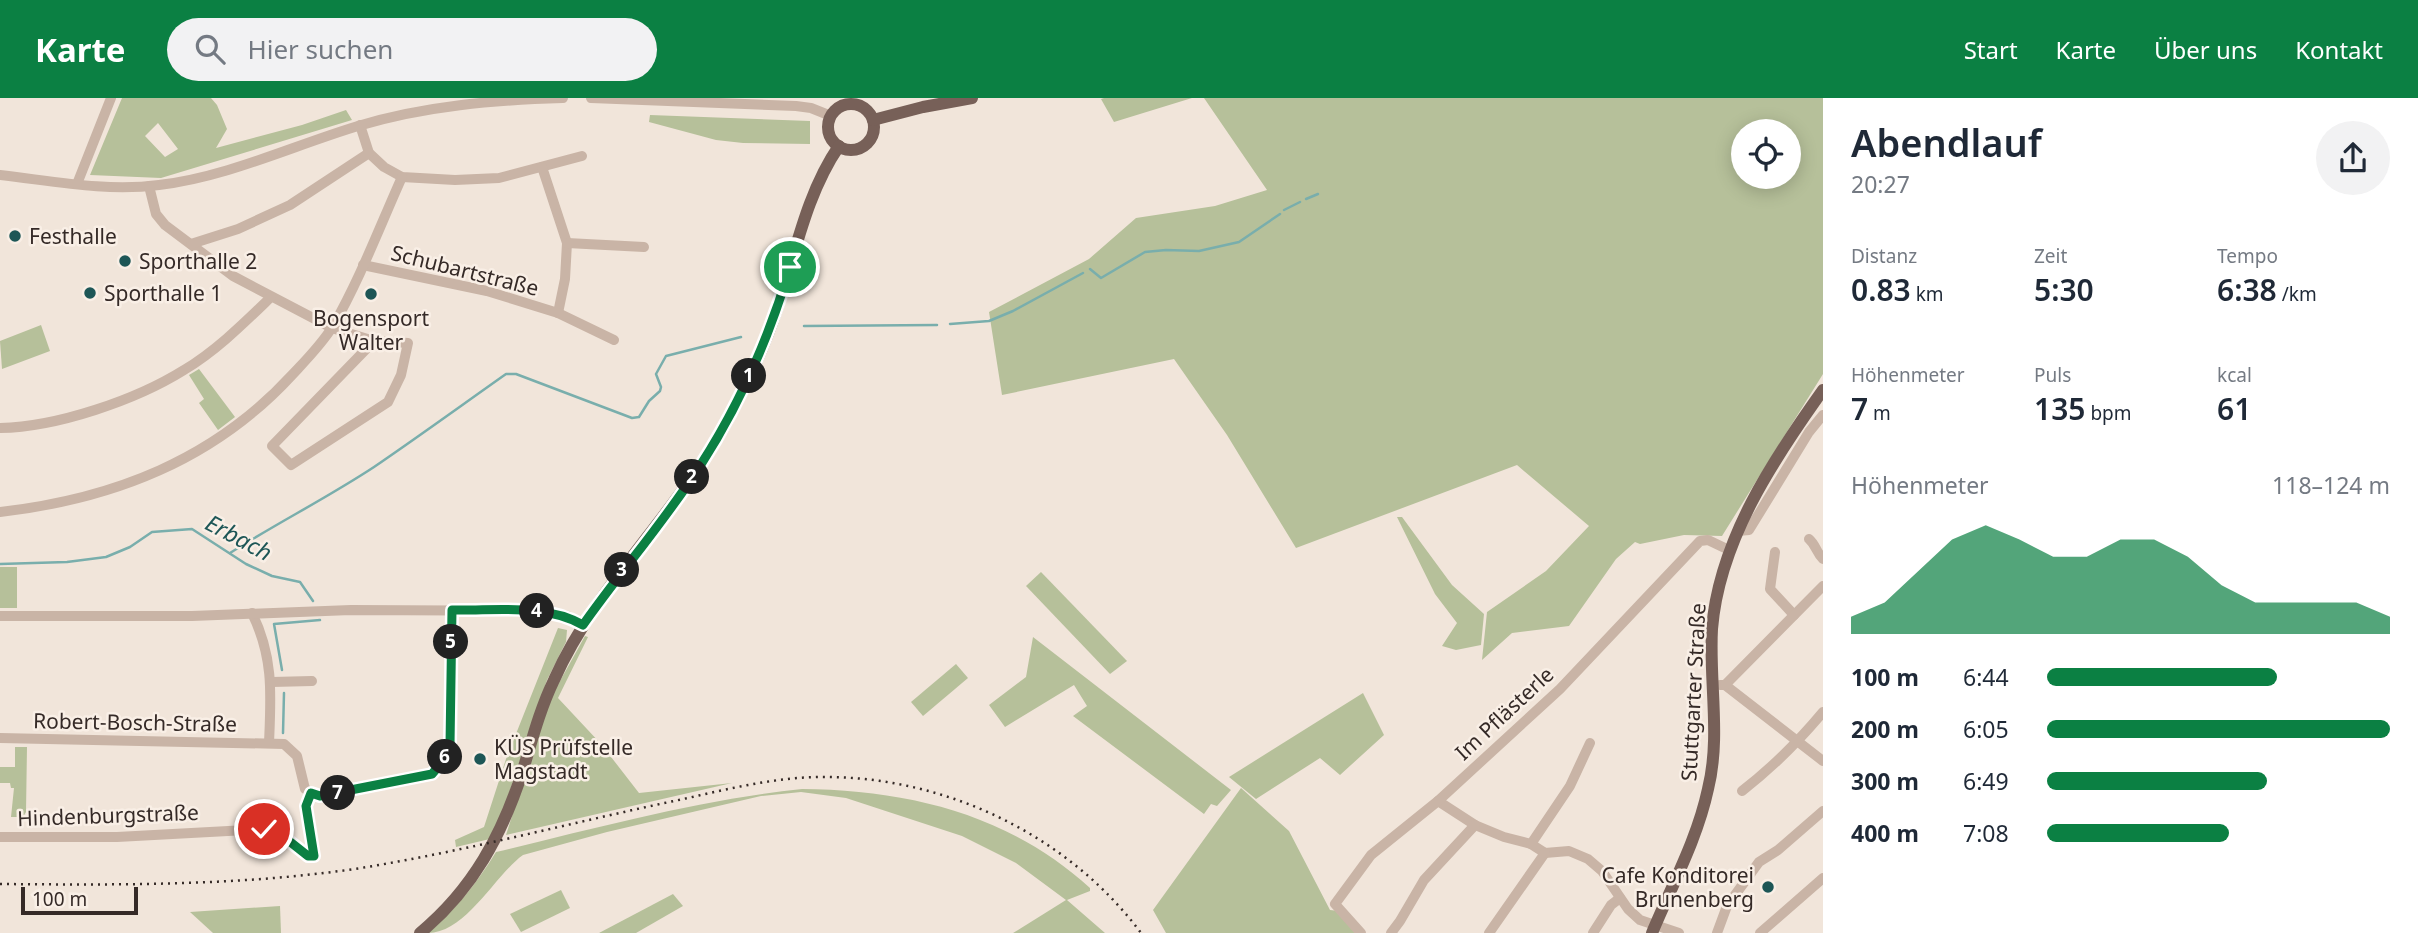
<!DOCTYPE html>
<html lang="de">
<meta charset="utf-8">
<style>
body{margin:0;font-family:"Noto Sans",sans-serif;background:#f2f2f3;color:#1f2937;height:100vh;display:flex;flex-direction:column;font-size:26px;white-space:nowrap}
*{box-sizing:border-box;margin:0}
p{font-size:23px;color:#747a83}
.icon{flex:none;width:38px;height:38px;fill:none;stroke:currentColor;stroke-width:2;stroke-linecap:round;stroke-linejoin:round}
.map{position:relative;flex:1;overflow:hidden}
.details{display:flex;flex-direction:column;background:#fff;width:595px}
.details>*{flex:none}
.fabs{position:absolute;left:1731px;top:21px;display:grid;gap:14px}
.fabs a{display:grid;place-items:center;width:70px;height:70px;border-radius:50%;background:#fff;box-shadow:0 4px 18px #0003;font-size:35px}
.scale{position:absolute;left:21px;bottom:18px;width:117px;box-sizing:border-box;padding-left:7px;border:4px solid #352a27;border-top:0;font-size:19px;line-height:24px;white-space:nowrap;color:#352a27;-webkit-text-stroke:5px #f9efe6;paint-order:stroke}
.pin{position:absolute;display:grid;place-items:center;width:60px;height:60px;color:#fff;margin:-30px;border:4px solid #fff;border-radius:50%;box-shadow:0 2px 7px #0007}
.km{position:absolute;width:35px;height:35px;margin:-18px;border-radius:50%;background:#222;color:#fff;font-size:19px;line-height:35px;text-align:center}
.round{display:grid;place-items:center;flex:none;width:74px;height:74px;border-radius:37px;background:#f2f2f3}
.summary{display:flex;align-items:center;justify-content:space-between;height:119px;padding:0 28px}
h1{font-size:38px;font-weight:600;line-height:52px}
.metrics{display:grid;grid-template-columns:repeat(3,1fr);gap:10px;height:119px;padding:7px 28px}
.metrics div{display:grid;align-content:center}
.metrics b{font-size:30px;font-weight:600}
.metrics small{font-size:19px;font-weight:400}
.metrics p{font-size:19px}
.chart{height:196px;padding:14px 28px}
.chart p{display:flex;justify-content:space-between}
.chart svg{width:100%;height:126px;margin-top:7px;fill:#0b8043;opacity:.7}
ul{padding:0 28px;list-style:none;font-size:23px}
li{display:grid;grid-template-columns:112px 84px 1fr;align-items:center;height:52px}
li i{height:18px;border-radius:9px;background:#0b8043}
header{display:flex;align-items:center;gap:42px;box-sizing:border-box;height:98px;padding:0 35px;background:#0b8043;color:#fff}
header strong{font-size:33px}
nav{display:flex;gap:38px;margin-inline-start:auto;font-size:24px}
.search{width:490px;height:63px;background:#f2f2f3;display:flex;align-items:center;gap:18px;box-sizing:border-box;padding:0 24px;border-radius:38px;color:#747a83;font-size:26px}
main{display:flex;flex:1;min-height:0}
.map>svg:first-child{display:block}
.green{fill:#b6c09a;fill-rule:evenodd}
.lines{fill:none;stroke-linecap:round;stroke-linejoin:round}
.stream{stroke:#79aeac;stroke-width:2.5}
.minor{stroke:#c9b4a6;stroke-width:10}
.major{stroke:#776058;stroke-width:12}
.rail{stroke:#352a27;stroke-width:2.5;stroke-dasharray:2 5;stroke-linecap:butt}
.route-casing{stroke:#fff;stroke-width:14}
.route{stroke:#0b8043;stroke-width:9}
.poi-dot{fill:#1d5656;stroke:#f9efe6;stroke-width:2.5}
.labels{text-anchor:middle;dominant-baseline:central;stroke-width:5;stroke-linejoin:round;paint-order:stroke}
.poi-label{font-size:21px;fill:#352a27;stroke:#f9efe6;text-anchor:start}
.street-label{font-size:21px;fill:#352a27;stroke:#f9efe6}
.water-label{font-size:23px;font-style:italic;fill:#1d5656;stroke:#f9efe6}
</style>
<header>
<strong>Karte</strong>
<div class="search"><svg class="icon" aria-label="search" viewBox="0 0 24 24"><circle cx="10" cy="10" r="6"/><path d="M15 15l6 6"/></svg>Hier suchen</div>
<nav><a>Start</a><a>Karte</a><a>Über uns</a><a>Kontakt</a></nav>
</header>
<main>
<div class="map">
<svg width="1823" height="835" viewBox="0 0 1823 835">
<rect width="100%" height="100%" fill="#f1e5da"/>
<!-- green -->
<g class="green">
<path d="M122,0H211L217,7L227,31L216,50L302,27L346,12L352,22L161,80L90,77ZM158,25L178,51L165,59L145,38Z"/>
<path d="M1104,0H1192L1114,24L1101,1Z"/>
<path d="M1204,0H1823V276L1722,438L1684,437L1640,446L1635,444L1616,461L1569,528L1512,535L1482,562L1487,514L1546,473L1589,428L1517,367L1296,450L1227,337L1174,261L1002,297L989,214L1089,161L1136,120L1215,108L1267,92ZM1743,33H1788V79H1743Z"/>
<path d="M650,17L810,23V46L743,45L716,42L649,24Z"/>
<path d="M41,227L50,253L2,271L0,243Z"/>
<path d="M199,271L235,319L218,332L199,305L204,301L189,277Z"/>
<path d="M1397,419H1402L1452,487L1484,516L1481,547L1456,552L1442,548L1457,525L1435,496Z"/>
<rect x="0" y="469" width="17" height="41"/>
<path d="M1041,474L1127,563L1110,576L1026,488Z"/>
<path d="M558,530L567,532L566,544L547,582L494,740L456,749L455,742L484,729L506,661Z"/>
<path d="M585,538L588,539L558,600L601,646L639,695L732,685L506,737L542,623L555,592Z"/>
<path d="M1033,539L1231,692L1217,708L1211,706L1204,716L1073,618L1087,608L1074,587L1005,629L989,607L1026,579Z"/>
<path d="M956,566L968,580L923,618L911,604Z"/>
<path d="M1363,595L1384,637L1340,677L1320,660L1256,701L1229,679Z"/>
<path d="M15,649H27L26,714L23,719H11L14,690H11L10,685H0V669H15Z"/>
<path d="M1241,690L1289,733L1330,812L1339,813L1358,835H1166L1153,812Z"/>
<path d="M802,691C908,692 1009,716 1090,790V793L1067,802L1105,835H1013L1066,802L1016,765L962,738L846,700L801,694L761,698L607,734L523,757C495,777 466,835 428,835C456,811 477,785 496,754C597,730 699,702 802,691Z"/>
<path d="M561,792L570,810L521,834L510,816Z"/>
<path d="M673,796L683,808L636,835H599Z"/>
<path d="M280,808L281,835H213L190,814Z"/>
</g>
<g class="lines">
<!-- stream -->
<g class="stream">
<path d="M1306,101L1318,96"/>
<path d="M1284,112L1300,104"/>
<path d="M1090,171L1101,180L1145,154L1166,152L1199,153L1239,144L1280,116"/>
<path d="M950,226L989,223L1013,213L1083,175"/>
<path d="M804,228L937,227"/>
<path d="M230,455C277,425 327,400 374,369C418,339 462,307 506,276H516L632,320L639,319L649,303L660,293L661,289L656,276L666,258L741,239"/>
<path d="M0,466L67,464L106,459L130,449L152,434L192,431L246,466L272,478L300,484L313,503"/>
<path d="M282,572L274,526L320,522"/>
<path d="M283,635L284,595"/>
</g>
<!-- minor -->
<g class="minor">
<path d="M591,0L796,8L811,10L831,18"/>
<path d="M360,27L369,55L384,69L402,79L455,82L499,80L582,58"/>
<path d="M542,69L567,145L565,181L558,215"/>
<path d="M0,77C53,83 106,94 159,87C227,79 292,48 358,28C424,8 495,2 563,0"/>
<path d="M77,86L111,0"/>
<path d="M149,88L156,116L165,127L233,178L332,230L374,243L408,245L401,277L388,304L291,367L272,348L374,243"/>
<path d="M567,145L644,149"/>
<path d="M191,146L238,131L290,107L369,55"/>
<path d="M363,167L487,193L558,215L614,242"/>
<path d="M0,330C57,329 136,302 184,272C216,253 244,225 271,199"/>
<path d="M0,414C113,401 214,362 292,277C306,262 322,246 333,228C360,181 380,128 402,79"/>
<path d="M1738,433L1749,432L1809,334L1823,317"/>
<path d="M1809,441C1816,447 1816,454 1823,461"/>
<path d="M1775,454L1770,491L1794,517"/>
<path d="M252,515C274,560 271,597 269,645"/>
<path d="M0,518H192L351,512L542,513L568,518L583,527"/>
<path d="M272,584L312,583"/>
<path d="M1720,587H1725L1823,663"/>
<path d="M1725,587L1823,488"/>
<path d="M0,640L284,646L297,658L305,691L320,698L432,675L443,663L450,647L452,512"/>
<path d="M1742,693C1773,669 1798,644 1823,614"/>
<path d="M1438,703L1475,727L1504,739L1531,746L1545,755L1569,753L1588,761L1602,773L1628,811L1640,822L1679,835"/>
<path d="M0,739H117L264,731L284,739L308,758L314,757L306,708L311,695"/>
<path d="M1531,746L1570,688L1590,645"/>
<path d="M1361,835L1335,806L1371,757L1438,703L1560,591L1700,443L1708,442L1729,452"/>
<path d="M1391,835L1400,823L1424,782L1475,727"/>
<path d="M1489,835L1545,755"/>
<path d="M1593,835L1611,807L1620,800"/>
<path d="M1717,835L1727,808L1759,764L1778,752L1823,713"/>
<path d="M1760,835L1823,780"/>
</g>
<!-- major -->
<g class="major">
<circle cx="851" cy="29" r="23"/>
<path d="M873,22L923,9L972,0"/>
<path d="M420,835C473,791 502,737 523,672C532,642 540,611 554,582C596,488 675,417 725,327C745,290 764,251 777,211C795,157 806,96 839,48"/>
<path d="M1652,835C1672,787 1697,742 1708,691C1721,639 1709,584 1712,531C1719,443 1773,362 1823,292"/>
</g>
<!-- rail -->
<path class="rail" d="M0,786C121,787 241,788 361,770C466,753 570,725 674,703C725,692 776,678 828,679C948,680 1069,738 1141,835"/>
</g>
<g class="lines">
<defs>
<path id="route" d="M264,731L284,739L308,758H314L306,708L311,695L320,698L432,676L443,663L450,647L452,512C495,513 545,505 583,527C621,473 665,423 700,368C740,306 769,240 790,169"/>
</defs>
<!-- route casing -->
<use href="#route" class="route-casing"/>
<!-- route -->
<use href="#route" class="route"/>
</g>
<!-- markers -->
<g class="poi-dot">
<circle cx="15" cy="138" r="7"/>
<circle cx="125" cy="163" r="7"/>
<circle cx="90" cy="195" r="7"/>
<circle cx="371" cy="196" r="7"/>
<circle cx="480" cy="661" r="7"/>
<circle cx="1768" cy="789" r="7"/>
</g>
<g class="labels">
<!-- poi labels -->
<g class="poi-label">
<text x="29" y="138">Festhalle</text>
<text x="139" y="163">Sporthalle 2</text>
<text x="104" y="195">Sporthalle 1</text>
<text x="371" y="220" text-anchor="middle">Bogensport<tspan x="371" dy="24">Walter</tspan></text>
<text x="494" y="649">KÜS Prüfstelle<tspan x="494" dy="24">Magstadt</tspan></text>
<text x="1754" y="777" text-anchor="end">Cafe Konditorei<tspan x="1754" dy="24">Brunenberg</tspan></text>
</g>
<!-- street labels -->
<g class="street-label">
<text transform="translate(465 172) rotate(14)">Schubartstraße</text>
<text transform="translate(1693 594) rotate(-87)">Stuttgarter Straße</text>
<text transform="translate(1504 615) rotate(-43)">Im Pflästerle</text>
<text transform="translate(135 624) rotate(1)">Robert-Bosch-Straße</text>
<text transform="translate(108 717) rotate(-2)">Hindenburgstraße</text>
</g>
<!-- water labels -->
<g class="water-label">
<text transform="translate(239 439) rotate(28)">Erbach</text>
</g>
</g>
</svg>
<div class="fabs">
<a><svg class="icon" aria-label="locate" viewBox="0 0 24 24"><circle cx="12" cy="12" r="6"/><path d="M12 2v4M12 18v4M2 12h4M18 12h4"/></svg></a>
</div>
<div class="scale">100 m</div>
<div class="pin" style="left:790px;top:169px;background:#1e9e55"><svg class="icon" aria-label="arrive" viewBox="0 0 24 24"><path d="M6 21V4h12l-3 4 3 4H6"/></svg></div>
<div class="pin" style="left:264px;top:731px;background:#d93025"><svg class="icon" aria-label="check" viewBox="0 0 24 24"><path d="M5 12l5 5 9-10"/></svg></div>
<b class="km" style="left:749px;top:278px">1</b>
<b class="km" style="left:692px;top:379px">2</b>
<b class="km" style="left:622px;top:472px">3</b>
<b class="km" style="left:537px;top:513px">4</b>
<b class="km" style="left:451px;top:544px">5</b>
<b class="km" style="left:445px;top:659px">6</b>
<b class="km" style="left:338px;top:695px">7</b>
</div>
<section class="details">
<div class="summary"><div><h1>Abendlauf</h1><p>20:27</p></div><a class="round"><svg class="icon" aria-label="share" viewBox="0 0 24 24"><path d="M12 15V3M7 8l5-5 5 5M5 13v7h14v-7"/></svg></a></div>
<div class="metrics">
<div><p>Distanz</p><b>0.83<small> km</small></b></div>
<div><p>Zeit</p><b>5:30</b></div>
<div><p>Tempo</p><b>6:38<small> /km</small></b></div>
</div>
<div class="metrics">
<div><p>Höhenmeter</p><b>7<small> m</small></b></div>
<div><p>Puls</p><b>135<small> bpm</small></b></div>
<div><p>kcal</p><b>61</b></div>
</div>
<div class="chart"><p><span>Höhenmeter</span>118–124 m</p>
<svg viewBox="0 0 160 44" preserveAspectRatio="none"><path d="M0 44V38L10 33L20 22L30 11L40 6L50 11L60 17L70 17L80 11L90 11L100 17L110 27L120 33L130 33L140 33L150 33L160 38V44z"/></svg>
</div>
<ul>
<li><b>100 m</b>6:44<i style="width:67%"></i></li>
<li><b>200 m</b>6:05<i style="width:100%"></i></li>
<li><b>300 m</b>6:49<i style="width:64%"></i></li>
<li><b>400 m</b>7:08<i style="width:53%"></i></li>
</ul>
</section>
</main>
